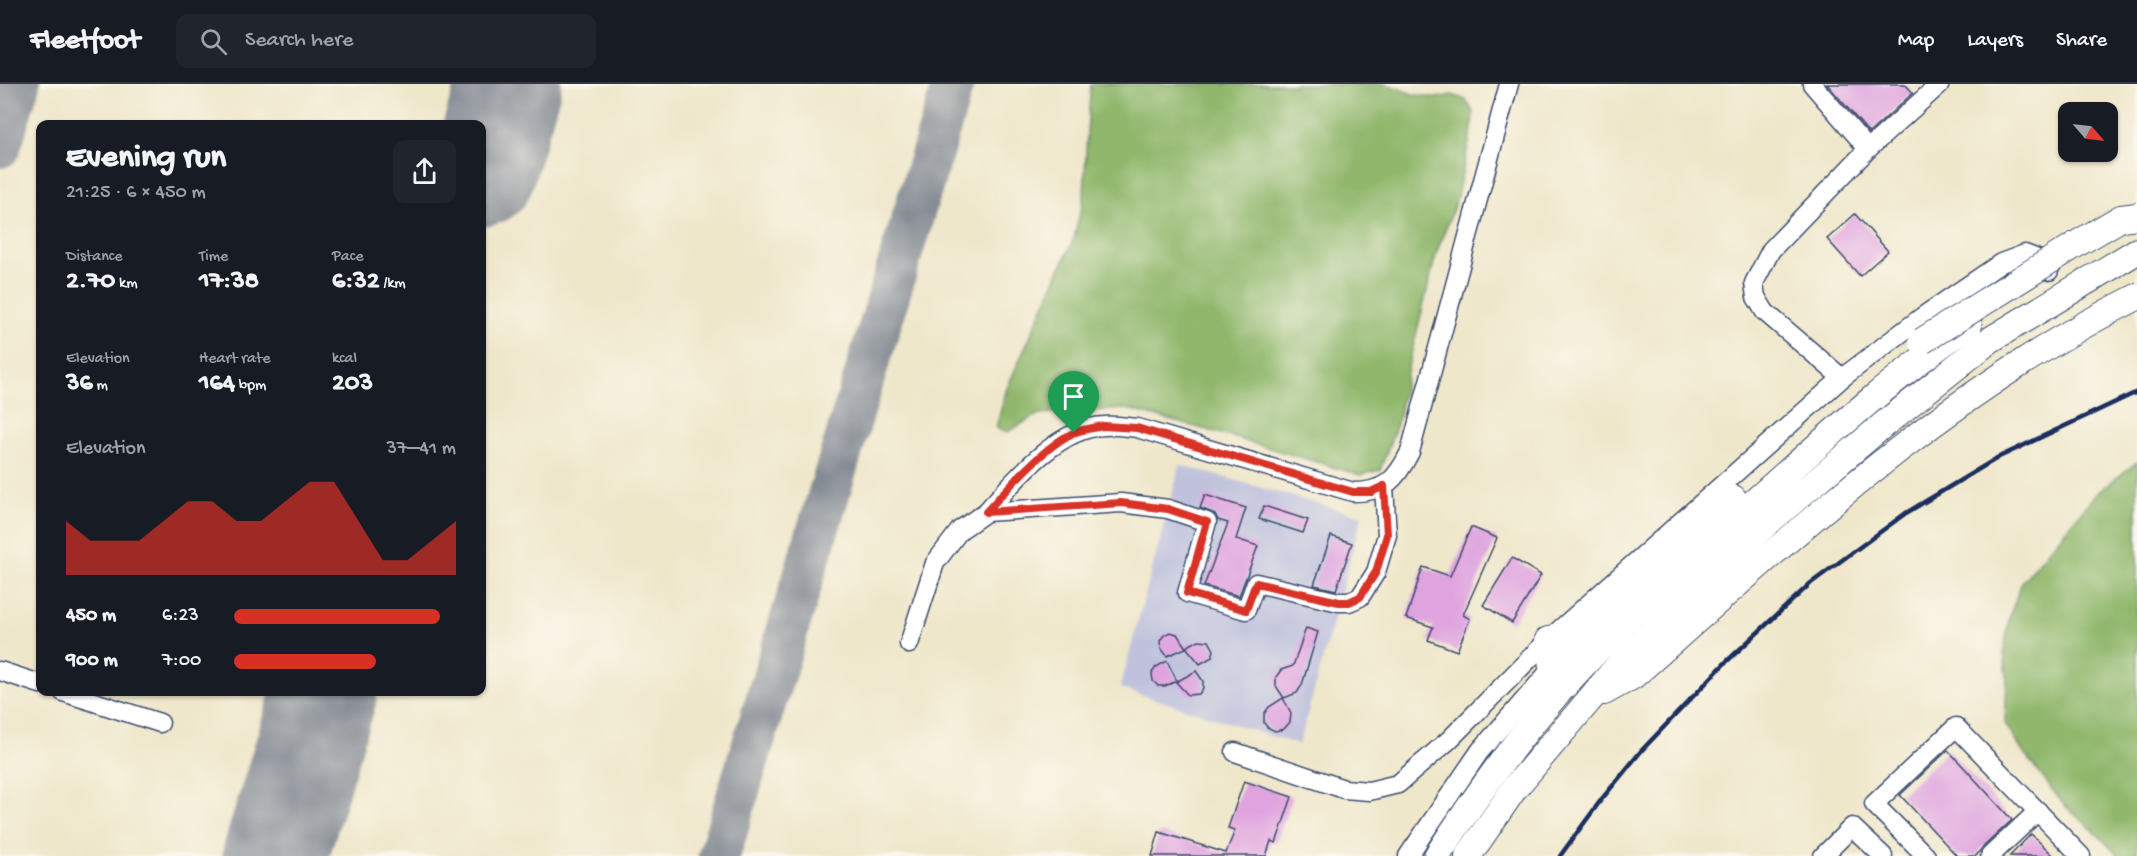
<!DOCTYPE html>
<meta charset="utf-8">
<style>
body{margin:0;font-family:"Gochi Hand",sans-serif;background:#20242c;color:#f1f3f6;height:100vh;display:flex;flex-direction:column;font-size:22px;white-space:nowrap}
*{box-sizing:border-box;margin:0}
p{font-size:20px;color:#9ea1a6}
.icon{flex:none;width:33px;height:33px;fill:none;stroke:currentColor;stroke-width:2;stroke-linecap:round;stroke-linejoin:round}
.map{position:relative;flex:1;overflow:hidden}
.drawer{position:absolute;left:36px;top:36px;width:450px;height:576px;display:flex;flex-direction:column;background:#171b24;border-radius:12px;box-shadow:0 2px 4px #0004}
.drawer>*{flex:none}
.needle{width:39px;rotate:118deg}
.controls{position:absolute;left:2058px;top:18px;display:grid;gap:12px}
.controls a{display:grid;place-items:center;width:60px;height:60px;border-radius:12px;background:#171b24;box-shadow:0 2px 4px #0004;font-size:30px}
.pin{position:absolute;display:grid;place-items:center;width:51px;height:51px;color:#fff;margin:-62px -26px;border-radius:50% 50% 50% 0;rotate:-45deg;box-shadow:0 0 6px #0007}
.pin .icon{rotate:45deg}
.round{display:grid;place-items:center;flex:none;width:63px;height:63px;border-radius:12px;background:#20242c}
.headline{display:flex;align-items:center;justify-content:space-between;height:102px;padding:0 30px}
h1{font-size:33px;font-weight:700;line-height:45px}
.figures{display:grid;grid-template-columns:repeat(3,1fr);gap:9px;height:102px;padding:6px 30px}
.figures div{display:grid;align-content:center}
.figures b{font-size:26px;font-weight:700}
.figures small{font-size:16px;font-weight:400}
.figures p{font-size:16px}
.chart{height:168px;padding:12px 30px}
.chart p{display:flex;justify-content:space-between}
.chart svg{width:100%;height:108px;margin-top:6px;fill:#d93025;opacity:.7}
ul{padding:0 30px;list-style:none;font-size:20px}
li{display:grid;grid-template-columns:96px 72px 1fr;align-items:center;height:45px}
li i{height:15px;border-radius:8px;background:#d93025}
header{display:flex;align-items:center;gap:36px;box-sizing:border-box;height:84px;padding:0 30px;background:#171b24;border-bottom:2px solid #363941}
header strong{font-size:28px}
nav{display:flex;gap:33px;margin-inline-start:auto;font-size:21px}
.search{width:420px;height:54px;background:#20242c;display:flex;align-items:center;gap:15px;box-sizing:border-box;padding:0 21px;border-radius:12px;color:#9ea1a6;font-size:22px}
.map>svg:first-child{display:block}
.industrial{fill:#c0c2dd}
.forest{fill:#90b76c;stroke:#567365;stroke-width:1.5}
.lines{fill:none;stroke-linecap:round;stroke-linejoin:round}
.taxiway{stroke:#858b94;stroke-width:42}
.runway{stroke:#858b94;stroke-width:105}
.building{fill:#dfa3df}
.minor-casing{stroke:#3b4b6e;stroke-width:21}
.highway-casing{stroke:#3b4b6e;stroke-width:28}
.minor{stroke:#fff;stroke-width:18}
.highway{stroke:#fff;stroke-width:26}
.rail{stroke:#1b2f5e;stroke-width:4.5}
.highway-bridge-casing{stroke:#3b4b6e;stroke-width:28;stroke-linecap:butt}
.highway-bridge{stroke:#fff;stroke-width:26}
.route-casing{stroke:#fff;stroke-width:12}
.route{stroke:#d93025;stroke-width:8}
</style>
<header>
<strong>Fleetfoot</strong>
<div class="search"><svg class="icon" aria-label="search" viewBox="0 0 24 24"><circle cx="10" cy="10" r="6"/><path d="M15 15l6 6"/></svg>Search here</div>
<nav><a>Map</a><a>Layers</a><a>Share</a></nav>
</header>
<div class="map">
<svg width="2137" height="772" viewBox="0 0 2137 772">
<rect width="100%" height="100%" fill="#fbf7ec"/>
<filter id="ink" filterUnits="userSpaceOnUse"><feTurbulence type="fractalNoise" baseFrequency=".0167" numOctaves="2"/><feDisplacementMap in="SourceGraphic" scale="12" xChannelSelector="R" yChannelSelector="G"/><feConvolveMatrix kernelMatrix="1 2 1 2 8 2 1 2 1" color-interpolation-filters="sRGB"/></filter>
<filter id="wash" filterUnits="userSpaceOnUse"><feTurbulence type="fractalNoise" baseFrequency=".008" numOctaves="4" result="noise"/><feDisplacementMap in="SourceGraphic" scale="24" xChannelSelector="R" yChannelSelector="G"/><feGaussianBlur stdDeviation="1.35" result="paint"/><feColorMatrix in="noise" values="0 0 0 0 0 0 0 0 0 0 0 0 0 0 0 0 0 1.4 0 .05"/><feComposite in="paint" operator="in"/></filter>
<g filter="url(#wash)">
<rect width="100%" height="100%" fill="#efe7ca"/>
<!-- industrial -->
<path class="industrial" d="M1180,381L1362,432L1299,661L1120,604Z"/>
<!-- forest -->
<g class="forest">
<path d="M1091,0H1387L1412,10L1437,14L1452,11L1466,16L1473,28L1472,45L1456,117L1436,170L1408,283L1397,340L1380,386L1360,391L1215,348L1127,325L1056,328L1035,332L1008,348L996,344L1007,304L1074,154L1084,113L1087,47Z"/>
<path d="M2137,378V772H2119L2094,747L2065,722L2023,668L2005,639L2007,592L2004,569L2009,534L2022,498L2097,409Z"/>
</g>
<g class="lines">
<!-- taxiway -->
<g class="taxiway">
<path d="M0,63L19,0"/>
<path d="M719,772L953,0"/>
</g>
<!-- runway -->
<g class="runway">
<path d="M482,90L509,0"/>
<path d="M275,772L325,608"/>
</g>
</g>
<g id="blocks">
<!-- building -->
<g class="building">
<path d="M1827,0H1905L1913,9L1869,49Z"/>
<path d="M1855,130L1888,167L1860,192L1827,155Z"/>
<path d="M1205,411L1246,424L1236,455L1258,462L1239,512L1204,502L1228,439L1218,436L1215,430L1200,424Z"/>
<path d="M1264,422L1308,436L1303,449L1259,435Z"/>
<path d="M1471,443L1497,454L1463,531L1470,535L1457,567L1428,556L1433,543L1406,534L1423,483L1450,492Z"/>
<path d="M1331,452L1352,459L1336,506L1314,501Z"/>
<path d="M1512,474L1541,491L1512,539L1483,521Z"/>
<path d="M1306,544L1318,548L1302,601L1297,609L1284,614L1276,602V593L1281,586L1293,582Z"/>
<path d="M1170,548L1177,550L1186,564L1167,572L1161,564L1160,557L1164,551Z"/>
<path d="M1199,556L1209,557L1214,566L1212,573L1200,580L1186,563Z"/>
<path d="M1167,577L1177,597L1165,602H1158L1153,597L1152,589L1156,583Z"/>
<path d="M1196,587L1203,597V604L1199,610L1188,611L1176,598Z"/>
<path d="M1283,614L1291,629L1290,638L1284,645L1275,647L1267,643L1264,639V630L1269,623Z"/>
<path d="M1948,666L2012,736L1982,764L1976,772H1957L1900,711Z"/>
<path d="M1244,697L1292,713L1276,759L1271,757L1266,772H1152L1159,748L1226,769L1235,746L1228,744Z"/>
<path d="M2031,750L2054,772H2010Z"/>
</g>
</g>
</g>
<g filter="url(#ink)">
<use href="#blocks" fill-opacity="0" stroke="#3b4b6e" stroke-width="1.5"/>
<g class="lines">
<defs>
<g id="minor">
<path d="M1812,0L1868,65L1940,0"/>
<path d="M1842,294L1765,228L1756,213L1754,199L1771,166L1868,65"/>
<path d="M986,428C1015,396 1057,344 1104,342C1115,341 1126,343 1137,344L1353,408C1385,408 1396,396 1410,368L1509,0"/>
<path d="M909,560L935,479L960,446L986,428L1121,419L1168,425L1207,438L1187,509L1246,526L1256,499L1339,518H1349L1360,513L1376,488L1387,451L1384,402"/>
<path d="M0,587L40,600"/>
<path d="M63,608L160,639"/>
<path d="M1235,668L1344,705L1369,707L1398,700L1449,656L1548,556L1842,294L1922,233L2001,179L2025,170L2040,176L2049,187"/>
<path d="M1408,772L1480,667L1553,583"/>
<path d="M1823,772L1852,743L1883,772"/>
<path d="M1926,772L1874,720L1956,643L2081,772"/>
<path d="M1990,772L2038,727"/>
</g>
<g id="highway">
<path d="M1548,556L1554,595"/>
<path d="M1553,583L1613,521L1733,414"/>
<path d="M1604,608L1633,592C1790,454 1947,307 2137,213"/>
<path d="M1437,772C1473,716 1512,661 1556,611C1622,536 1697,469 1772,402C1835,346 1899,289 1969,241"/>
<path d="M1468,772L1514,705L1624,575L1680,520L1773,434L1883,341L1990,256L2137,167"/>
</g>
</defs>
<!-- minor casing -->
<use href="#minor" class="minor-casing"/>
<!-- highway casing -->
<use href="#highway" class="highway-casing"/>
<!-- minor -->
<use href="#minor" class="minor"/>
<!-- highway -->
<use href="#highway" class="highway"/>
<!-- rail -->
<path class="rail" d="M1560,772L1601,716L1642,666L1725,579L1811,499L1906,429L1999,373L2137,308"/>
<defs>
<path id="highway-bridge" d="M1922,257L2080,158L2121,134L2137,132"/>
</defs>
<!-- highway-bridge casing -->
<use href="#highway-bridge" class="highway-bridge-casing"/>
<!-- highway-bridge -->
<use href="#highway-bridge" class="highway-bridge"/>
</g>
</g>
<g class="lines" filter="url(#ink)">
<defs>
<path id="route" d="M1103,342L1137,344L1353,408H1371L1384,402L1387,451L1376,488L1360,513L1349,518H1339L1256,499L1246,526L1187,509L1207,438L1168,425L1121,419L986,428C1006,406 1048,358 1076,348C1085,345 1094,344 1103,342Z"/>
</defs>
<!-- route casing -->
<use href="#route" class="route-casing"/>
<!-- route -->
<use href="#route" class="route"/>
</g>
</svg>
<div class="controls">
<a><svg class="needle" viewBox="-14 -14 28 28"><path d="M0-13l5 13h-10z" fill="#e53935"/><path d="M0 13l5-13h-10z" fill="#9ea1a6"/></svg></a>
</div>
<div class="pin" style="left:1074px;top:349px;background:#1e9e55"><svg class="icon" aria-label="arrive" viewBox="0 0 24 24"><path d="M6 21V4h12l-3 4 3 4H6"/></svg></div>
<section class="drawer">
<div class="headline"><div><h1>Evening run</h1><p>21:25 · 6 × 450 m</p></div><a class="round"><svg class="icon" aria-label="share" viewBox="0 0 24 24"><path d="M12 15V3M7 8l5-5 5 5M5 13v7h14v-7"/></svg></a></div>
<div class="figures">
<div><p>Distance</p><b>2.70<small> km</small></b></div>
<div><p>Time</p><b>17:38</b></div>
<div><p>Pace</p><b>6:32<small> /km</small></b></div>
</div>
<div class="figures">
<div><p>Elevation</p><b>36<small> m</small></b></div>
<div><p>Heart rate</p><b>164<small> bpm</small></b></div>
<div><p>kcal</p><b>203</b></div>
</div>
<div class="chart"><p><span>Elevation</span>37–41 m</p>
<svg viewBox="0 0 160 44" preserveAspectRatio="none"><path d="M0 44V22L10 30L20 30L30 30L40 22L50 14L60 14L70 22L80 22L90 14L100 6L110 6L120 22L130 38L140 38L150 30L160 22V44z"/></svg>
</div>
<ul>
<li><b>450 m</b>6:23<i style="width:93%"></i></li>
<li><b>900 m</b>7:00<i style="width:64%"></i></li>
</ul>
</section>
</div>
